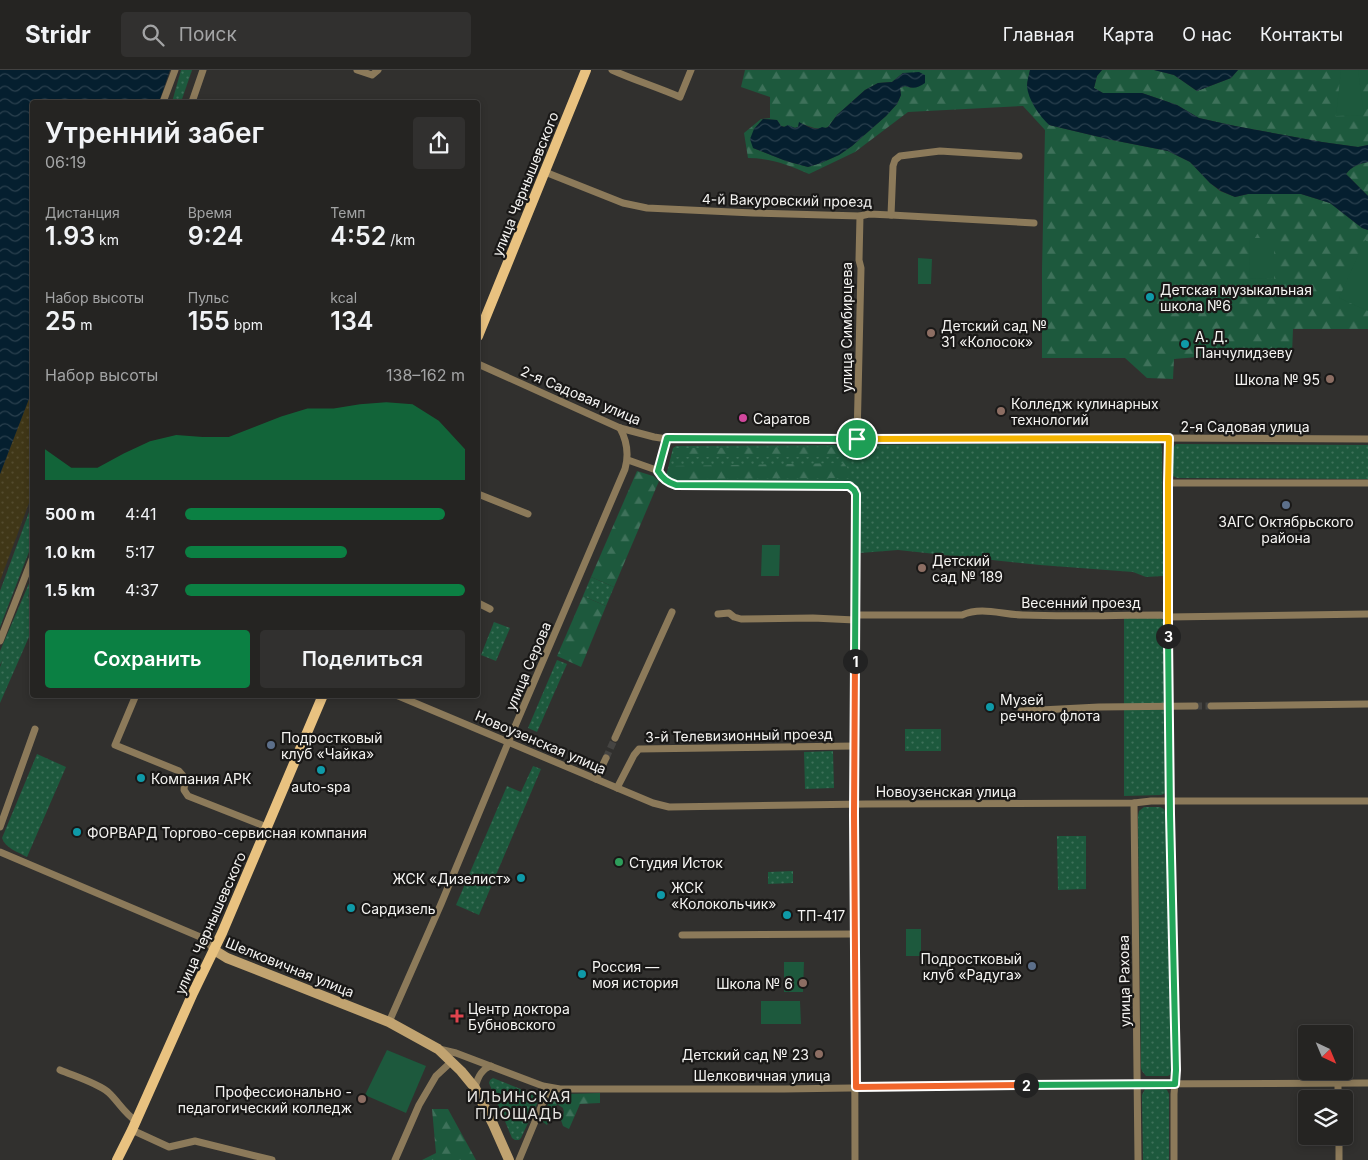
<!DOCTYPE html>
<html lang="ru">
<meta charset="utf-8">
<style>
body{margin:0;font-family:Inter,sans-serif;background:#31302f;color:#f1f3f6;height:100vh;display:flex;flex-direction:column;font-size:19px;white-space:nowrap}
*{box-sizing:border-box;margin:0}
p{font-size:16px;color:#a3a4a5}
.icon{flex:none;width:28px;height:28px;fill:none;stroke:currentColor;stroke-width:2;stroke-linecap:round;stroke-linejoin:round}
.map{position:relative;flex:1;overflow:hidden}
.panel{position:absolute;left:30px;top:30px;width:450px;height:598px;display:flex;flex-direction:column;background:#252422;border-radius:5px;box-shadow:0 2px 8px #0003,0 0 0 1px #424140}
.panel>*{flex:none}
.needle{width:32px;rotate:136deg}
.buttons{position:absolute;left:1298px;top:955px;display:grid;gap:10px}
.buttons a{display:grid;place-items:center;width:55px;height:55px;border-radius:5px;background:#252422;box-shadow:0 2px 8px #0003,0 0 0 1px #424140;font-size:25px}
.pin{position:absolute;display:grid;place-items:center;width:42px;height:42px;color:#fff;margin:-21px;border:2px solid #fff;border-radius:50%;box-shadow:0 1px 5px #0007}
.km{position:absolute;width:25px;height:25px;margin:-12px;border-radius:50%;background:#222;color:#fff;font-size:14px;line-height:25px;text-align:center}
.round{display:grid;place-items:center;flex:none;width:52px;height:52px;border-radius:5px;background:#31302f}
.headline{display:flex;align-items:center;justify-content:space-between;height:85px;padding:0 15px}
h1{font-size:28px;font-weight:600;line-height:38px}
.stats{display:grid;grid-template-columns:repeat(3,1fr);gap:8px;height:85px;padding:5px 15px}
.stats div{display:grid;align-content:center}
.stats b{font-size:25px;font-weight:600}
.stats small{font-size:14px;font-weight:400}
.stats p{font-size:14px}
.chart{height:140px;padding:10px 15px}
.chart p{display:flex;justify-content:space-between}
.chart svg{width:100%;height:90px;margin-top:5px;fill:#0b8043;opacity:.7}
.action{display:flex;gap:10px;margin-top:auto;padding:10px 15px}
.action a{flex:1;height:58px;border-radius:5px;background:#0b8043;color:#fff;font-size:20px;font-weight:600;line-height:58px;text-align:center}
.action a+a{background:#31302f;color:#f1f3f6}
ul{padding:0 15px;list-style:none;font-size:16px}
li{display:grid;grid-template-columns:80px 60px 1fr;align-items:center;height:38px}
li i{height:12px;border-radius:6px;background:#0b8043}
header{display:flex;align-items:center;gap:30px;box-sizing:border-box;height:70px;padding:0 25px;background:#252422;border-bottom:1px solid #424140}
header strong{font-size:24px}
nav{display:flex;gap:28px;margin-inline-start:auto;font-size:18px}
.search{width:350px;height:45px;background:#31302f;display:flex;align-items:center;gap:12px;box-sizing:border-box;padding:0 18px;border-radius:5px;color:#a3a4a5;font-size:19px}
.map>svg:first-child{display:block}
.grass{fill:url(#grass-dots)}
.forest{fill:url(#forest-firs);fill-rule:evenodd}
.sand{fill:url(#sand-dots)}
.pitch{fill:#1d593d}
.water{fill:url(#water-waves)}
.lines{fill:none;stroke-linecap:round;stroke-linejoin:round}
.street-tunnel{stroke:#454442;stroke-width:7;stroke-dasharray:7 3.5;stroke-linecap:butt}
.street{stroke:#8c7a5a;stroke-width:7}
.secondary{stroke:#c1a370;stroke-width:10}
.primary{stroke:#e9c280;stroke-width:10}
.split-1-casing{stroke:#fff;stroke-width:10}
.split-2-casing{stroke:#fff;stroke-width:10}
.split-3-casing{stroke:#fff;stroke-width:10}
.split-4-casing{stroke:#fff;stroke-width:10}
.split-1{stroke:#22a559;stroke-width:6}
.split-2{stroke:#f0652b;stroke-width:6}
.split-3{stroke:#22a559;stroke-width:6}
.split-4{stroke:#f5b400;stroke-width:6}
.culture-dot{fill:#0f9aa8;stroke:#191817;stroke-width:2}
.education-dot{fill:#8d6e63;stroke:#191817;stroke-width:2}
.hotel-dot{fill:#d1479c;stroke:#191817;stroke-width:2}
.service-dot{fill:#5c6f8a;stroke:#191817;stroke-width:2}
.leisure-dot{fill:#2e9e5b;stroke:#191817;stroke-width:2}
.health-dot{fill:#e0444e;stroke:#191817;stroke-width:2}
.labels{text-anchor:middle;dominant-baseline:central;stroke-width:4.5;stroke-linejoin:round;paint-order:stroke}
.street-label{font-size:14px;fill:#f5f4f2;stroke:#191817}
.poi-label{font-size:14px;fill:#f5f4f2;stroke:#191817;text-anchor:start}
.neighbourhood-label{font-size:15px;letter-spacing:1px;fill:#e6e4e1;stroke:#191817}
</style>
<header>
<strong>Stridr</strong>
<div class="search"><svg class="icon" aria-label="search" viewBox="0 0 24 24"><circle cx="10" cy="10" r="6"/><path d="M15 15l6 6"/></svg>Поиск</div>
<nav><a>Главная</a><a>Карта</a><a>О нас</a><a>Контакты</a></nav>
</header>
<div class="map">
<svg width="1368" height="1090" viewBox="0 0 1368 1090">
<defs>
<pattern id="grass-dots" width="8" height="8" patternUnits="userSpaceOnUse" patternTransform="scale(1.25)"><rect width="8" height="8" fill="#1d593d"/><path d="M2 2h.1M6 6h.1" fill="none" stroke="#3e715a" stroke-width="1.8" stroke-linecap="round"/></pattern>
<pattern id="forest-firs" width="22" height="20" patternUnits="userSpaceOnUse" patternTransform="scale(1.25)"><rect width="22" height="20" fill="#1d593d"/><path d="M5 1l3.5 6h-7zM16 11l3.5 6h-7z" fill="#3e715a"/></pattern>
<pattern id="sand-dots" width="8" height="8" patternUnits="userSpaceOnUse" patternTransform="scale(1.25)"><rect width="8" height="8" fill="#403717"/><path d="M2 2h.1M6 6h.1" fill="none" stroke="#534b2e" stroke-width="1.8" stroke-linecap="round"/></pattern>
<pattern id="water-waves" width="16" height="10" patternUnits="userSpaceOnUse" patternTransform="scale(1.25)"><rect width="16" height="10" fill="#051f2f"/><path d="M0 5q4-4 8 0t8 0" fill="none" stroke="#2a404e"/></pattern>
</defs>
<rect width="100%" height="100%" fill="#31302e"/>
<!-- grass -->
<g class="grass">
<path d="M181,0H192L181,32H172Z"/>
<path d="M1158,373L1161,374L1162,378L1163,506L1146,507L1133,502L1040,495L898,480L860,483V423C859,416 856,415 851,412L676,411L666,406L673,378L676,376Z"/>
<path d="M1176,374L1368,375V409L1177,408L1173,406V378Z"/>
<path d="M32,434V474L0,557V521Z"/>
<path d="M591,507L614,517L606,536L583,526Z"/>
<path d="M30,511L32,512V513L27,531L32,518V560L0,633V597L3,589L0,595V581Z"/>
<path d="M1124,548H1160L1163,550L1165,555L1166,722L1164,724L1161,725L1124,726Z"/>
<path d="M494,552L510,558L496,591L481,585Z"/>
<path d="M557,590L567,594L537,662L528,658Z"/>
<rect x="905" y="659" width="36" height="22"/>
<path d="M833,681L834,718L805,719L804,682Z"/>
<path d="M37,684L66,697L27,787C18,782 5,778 2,768Z"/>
<path d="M533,696L541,699L479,845L456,835L507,716L521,722Z"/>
<path d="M1144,737H1160L1164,739L1166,744L1172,1001L1171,1004L1168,1006H1146L1142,1001L1141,998L1138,746L1139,741Z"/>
<path d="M1057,766H1086V819L1058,820Z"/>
<path d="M793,801V813L768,814V802Z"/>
<path d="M493,1008L540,1027L521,1068L519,1070H515L512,1068L489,1013L490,1010Z"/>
<path d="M1145,1019H1165L1167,1020L1169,1024V1090H1143L1142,1025Z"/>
</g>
<!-- forest -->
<g class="forest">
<path d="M745,0H1030L1027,15L1049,55L1112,70L1168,81L1190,92L1210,113L1220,121L1235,127L1248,124H1301L1330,133L1362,158L1368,160V259H1293L1292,284H1234L1174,289L1173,309L1147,308L1125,288H1042V200L1045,60L1023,36L908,42L855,82L809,104C789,95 770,88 748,88L744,63L761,49L770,48V27L741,17ZM903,3L912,18L905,16L900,18L901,25L897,34L886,46L852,76L839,85L821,93L808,97L786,91L753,78L754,59L763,49L777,50L781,56C786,57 794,59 798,57L799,53C811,56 815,61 828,57L837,45L865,20L878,13L892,12Z"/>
<path d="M1102,0H1154L1174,5L1197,21L1231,8L1238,0H1368V75L1358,77L1322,72L1235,56L1199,48L1177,35L1142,23H1103L1094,18L1097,6Z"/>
<path d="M1368,92V126L1346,104C1352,96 1359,94 1368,92Z"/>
<path d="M845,377V387H673L674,379L677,378Z"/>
<path d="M844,393L848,399L849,408L676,409L667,405L670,396Z"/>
<path d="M637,401L653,406L659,411L614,517L591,507Z"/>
<path d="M583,526L606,536L581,597L557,586Z"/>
<path d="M600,1023V1033L580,1034L569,1059L563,1056L561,1050L564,1042L563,1038L557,1034L547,1055L543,1052L542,1046L552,1027L564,1024Z"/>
<path d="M432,1039H448L476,1090H422L436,1083Z"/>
</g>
<!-- sand -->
<path class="sand" d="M32,321V425L0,511V404Z"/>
<!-- pitch -->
<g class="pitch">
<path d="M1341,0H1358L1364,45L1336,46Z"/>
<path d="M1250,168H1274V209L1249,208Z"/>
<path d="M1365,170L1368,172V241L1339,228Z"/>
<path d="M918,188L932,189L931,214H918Z"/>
<path d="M762,475H780L779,506H761Z"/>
<rect x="906" y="859" width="15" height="27"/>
<path d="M784,892H804L803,922H784Z"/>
<path d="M761,931H800L801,954H761Z"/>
<path d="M387,980L426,996L406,1043L365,1025Z"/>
</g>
<!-- water -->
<g class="water">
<path d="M0,0H170L159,32H32V321L0,404Z"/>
<path d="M1030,0H1102L1097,6L1094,18L1103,23H1142L1177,35L1199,48L1235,56L1322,72L1358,77L1368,75V92C1359,94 1352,96 1346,104L1368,126V160L1362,158L1330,133L1301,124H1248L1235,127L1221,121L1210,113L1190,92L1168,81L1112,70L1049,55C1039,45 1028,30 1027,16C1027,11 1029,5 1030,0Z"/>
<path d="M1154,0H1238L1231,8L1197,21L1174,5Z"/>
<path d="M919,2L925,5V13C918,18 913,19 905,16L900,18L901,25L897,34L886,46L852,76L839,85L821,93L808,97L786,91L753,78L750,69L754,59L763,49L777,50L781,56L784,57L788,55L795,58L798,57L799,52C805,55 815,62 822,57L826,58L828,57L837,45L865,20L878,13L892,12L903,3Z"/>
</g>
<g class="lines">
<!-- street-tunnel -->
<g class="street-tunnel">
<path d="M1195,636H1211"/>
<path d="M606,688L615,668"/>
</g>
<!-- street -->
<g class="street">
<path d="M357,0L372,5L378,0"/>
<path d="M612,0C634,10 657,17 680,27L691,0"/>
<path d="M163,32L175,0"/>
<path d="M192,32L203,0"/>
<path d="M545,102L623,133L647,138L753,143L860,146L869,144L891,145L1034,153"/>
<path d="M891,145L893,96L895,90L900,86L940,81L1019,86"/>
<path d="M478,294L620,358L654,367L667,369L1155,368L1368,369"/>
<path d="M1169,368L1168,547L1170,744L1176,1000L1174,1024V1090"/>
<path d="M857,369L861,198L859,190L860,146"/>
<path d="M628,390L659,401L663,408L667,412L676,415L849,416L854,420L856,424L854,641L855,1090"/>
<path d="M659,401L667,369"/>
<path d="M1168,413H1368"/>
<path d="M478,424L528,444"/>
<path d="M478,533L490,539"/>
<path d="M718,544L729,543L734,547L741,549L813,548L855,550"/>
<path d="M855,545H962C982,536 1003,545 1023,545C1069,547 1115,545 1161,545L1168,547L1368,544"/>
<path d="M0,571L32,489"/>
<path d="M136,625L115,675L179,701L185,708L184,720L188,726L267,757"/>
<path d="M396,625L653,733L669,737L866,734L1134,733L1151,731H1368"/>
<path d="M1211,636L1368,634"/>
<path d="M1021,641L1099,637L1195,636"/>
<path d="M615,668L672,542"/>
<path d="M596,709L606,688"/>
<path d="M617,718L634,685L639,679L854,676"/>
<path d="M1134,733L1138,1090"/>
<path d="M0,757L35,659"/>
<path d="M0,782L205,869L214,880"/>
<path d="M682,865L855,864"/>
<path d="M389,952L441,834L513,661L625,399C629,385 627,371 620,358"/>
<path d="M439,979L456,983L543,1016L560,1019H784L1128,1014L1368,1013"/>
<path d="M60,1000C74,1006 97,1013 108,1022C118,1031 124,1043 136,1051"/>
<path d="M1338,1013V1029"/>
<path d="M475,1018C477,1009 481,999 491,996"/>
<path d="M132,1060L169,1077L195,1071L272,1090"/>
<path d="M1339,1066V1090"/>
<path d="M395,1090L419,1035L436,1006L451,992"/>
<path d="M519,1090L549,1018"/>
</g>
<!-- secondary -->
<path class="secondary" d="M214,880L227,888L389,952L438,979L461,1001L475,1018L493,1054L509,1090"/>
<!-- primary -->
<g class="primary">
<path d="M478,266L586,0"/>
<path d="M117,1090L132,1060L193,923L222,863L323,625"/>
</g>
</g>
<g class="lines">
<defs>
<path id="split-1" d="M855,591L856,424L854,420L849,416L676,415C667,412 663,409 658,401L667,368L857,369"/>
<path id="split-2" d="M855,591L854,745L856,1017L1026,1015"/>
<path id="split-3" d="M1026,1015L1175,1014L1176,1000L1170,744L1168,566"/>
<path id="split-4" d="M857,369L1169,368L1168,413V566"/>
</defs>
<!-- split-1 casing -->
<use href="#split-1" class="split-1-casing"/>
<!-- split-2 casing -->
<use href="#split-2" class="split-2-casing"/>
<!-- split-3 casing -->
<use href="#split-3" class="split-3-casing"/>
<!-- split-4 casing -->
<use href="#split-4" class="split-4-casing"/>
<!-- split-1 -->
<use href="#split-1" class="split-1"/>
<!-- split-2 -->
<use href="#split-2" class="split-2"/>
<!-- split-3 -->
<use href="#split-3" class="split-3"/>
<!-- split-4 -->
<use href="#split-4" class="split-4"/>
</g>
<!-- markers -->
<g class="culture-dot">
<circle cx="1150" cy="227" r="5"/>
<circle cx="1185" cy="274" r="5"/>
<circle cx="990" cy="637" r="5"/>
<circle cx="321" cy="700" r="5"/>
<circle cx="141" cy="708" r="5"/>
<circle cx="77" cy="762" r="5"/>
<circle cx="521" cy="808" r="5"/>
<circle cx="661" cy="825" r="5"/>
<circle cx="351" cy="838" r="5"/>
<circle cx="787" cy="845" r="5"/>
<circle cx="582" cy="904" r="5"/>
</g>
<g class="education-dot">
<circle cx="931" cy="263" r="5"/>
<circle cx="1330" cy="309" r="5"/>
<circle cx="1001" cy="341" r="5"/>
<circle cx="922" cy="498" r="5"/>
<circle cx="803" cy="913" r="5"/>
<circle cx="819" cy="984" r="5"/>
<circle cx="362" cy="1029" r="5"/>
</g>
<circle class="hotel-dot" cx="743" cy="348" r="5"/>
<g class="service-dot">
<circle cx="1286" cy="435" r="5"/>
<circle cx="271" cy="675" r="5"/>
<circle cx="1032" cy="896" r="5"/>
</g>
<circle class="leisure-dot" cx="619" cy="792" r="5"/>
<path class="health-dot" d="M454.5 938.5h5v5h5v5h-5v5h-5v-5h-5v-5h5z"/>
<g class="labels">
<!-- street labels -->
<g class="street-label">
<text transform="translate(525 114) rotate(-68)">улица Чернышевского</text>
<text transform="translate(787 130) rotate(1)">4-й Вакуровский проезд</text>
<text transform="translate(846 257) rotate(-90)">улица Симбирцева</text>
<text transform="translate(581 325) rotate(23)">2-я Садовая улица</text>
<text x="1245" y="356">2-я Садовая улица</text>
<text x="1081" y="532">Весенний проезд</text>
<text transform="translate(528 596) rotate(-67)">улица Серова</text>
<text transform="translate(739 665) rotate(-1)">3-й Телевизионный проезд</text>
<text transform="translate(541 672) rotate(23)">Новоузенская улица</text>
<text x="946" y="721">Новоузенская улица</text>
<text transform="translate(210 853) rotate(-66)">улица Чернышевского</text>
<text transform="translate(290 897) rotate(22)">Шелковичная улица</text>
<text transform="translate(1124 911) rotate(-91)">улица Рахова</text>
<text x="762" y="1005">Шелковичная улица</text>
</g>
<!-- poi labels -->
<g class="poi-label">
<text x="1160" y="219">Детская музыкальная<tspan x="1160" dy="16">школа №6</tspan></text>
<text x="941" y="255">Детский сад №<tspan x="941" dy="16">31 «Колосок»</tspan></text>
<text x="1195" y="266">А. Д.<tspan x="1195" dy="16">Панчулидзеву</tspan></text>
<text x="1320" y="309" text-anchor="end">Школа № 95</text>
<text x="1011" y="333">Колледж кулинарных<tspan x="1011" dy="16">технологий</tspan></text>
<text x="753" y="348">Саратов</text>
<text x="1286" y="451" text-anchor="middle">ЗАГС Октябрьского<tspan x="1286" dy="16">района</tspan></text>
<text x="932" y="490">Детский<tspan x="932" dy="16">сад № 189</tspan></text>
<text x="1000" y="629">Музей<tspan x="1000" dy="16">речного флота</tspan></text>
<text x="281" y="667">Подростковый<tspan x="281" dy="16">клуб «Чайка»</tspan></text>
<text x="151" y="708">Компания АРК</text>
<text x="321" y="716" text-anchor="middle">auto-spa</text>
<text x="87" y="762">ФОРВАРД Торгово-сервисная компания</text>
<text x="629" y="792">Студия Исток</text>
<text x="511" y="808" text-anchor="end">ЖСК «Дизелист»</text>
<text x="671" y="817">ЖСК<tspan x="671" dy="16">«Колокольчик»</tspan></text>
<text x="361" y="838">Сардизель</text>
<text x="797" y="845">ТП-417</text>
<text x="1022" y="888" text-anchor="end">Подростковый<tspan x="1022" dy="16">клуб «Радуга»</tspan></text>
<text x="592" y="896">Россия —<tspan x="592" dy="16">моя история</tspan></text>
<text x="793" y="913" text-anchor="end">Школа № 6</text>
<text x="468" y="938">Центр доктора<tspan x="468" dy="16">Бубновского</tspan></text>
<text x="809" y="984" text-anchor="end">Детский сад № 23</text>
<text x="352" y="1021" text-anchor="end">Профессионально -<tspan x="352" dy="16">педагогический колледж</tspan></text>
</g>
<!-- neighbourhood labels -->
<g class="neighbourhood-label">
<text x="519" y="1026">ИЛЬИНСКАЯ<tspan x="519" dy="17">ПЛОЩАДЬ</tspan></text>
</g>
</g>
</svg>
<div class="buttons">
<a><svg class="needle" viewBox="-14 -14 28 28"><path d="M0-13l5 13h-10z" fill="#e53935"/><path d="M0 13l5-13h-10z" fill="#a3a4a5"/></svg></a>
<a><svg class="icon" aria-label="layers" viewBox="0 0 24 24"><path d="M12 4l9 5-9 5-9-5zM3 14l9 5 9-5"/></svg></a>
</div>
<div class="pin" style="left:857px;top:369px;background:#1e9e55"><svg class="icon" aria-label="arrive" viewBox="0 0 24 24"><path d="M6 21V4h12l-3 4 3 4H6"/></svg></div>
<b class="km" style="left:855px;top:591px">1</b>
<b class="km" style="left:1026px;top:1015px">2</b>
<b class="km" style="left:1168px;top:566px">3</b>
<section class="panel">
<div class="headline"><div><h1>Утренний забег</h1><p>06:19</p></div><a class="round"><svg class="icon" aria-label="share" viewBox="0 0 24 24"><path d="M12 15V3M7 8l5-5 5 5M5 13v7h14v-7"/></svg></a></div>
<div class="stats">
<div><p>Дистанция</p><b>1.93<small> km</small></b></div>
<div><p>Время</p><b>9:24</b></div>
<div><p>Темп</p><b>4:52<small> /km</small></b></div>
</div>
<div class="stats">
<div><p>Набор высоты</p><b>25<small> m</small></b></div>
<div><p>Пульс</p><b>155<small> bpm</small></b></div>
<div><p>kcal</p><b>134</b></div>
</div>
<div class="chart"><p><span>Набор высоты</span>138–162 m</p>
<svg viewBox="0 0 160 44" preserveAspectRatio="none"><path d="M0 44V29L10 38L20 38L30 31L40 25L50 22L60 23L70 23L80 18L90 13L100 9L110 9L120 7L130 6L140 7L150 15L160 29V44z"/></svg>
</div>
<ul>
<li><b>500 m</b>4:41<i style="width:93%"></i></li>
<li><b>1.0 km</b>5:17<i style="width:58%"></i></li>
<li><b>1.5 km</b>4:37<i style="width:100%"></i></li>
</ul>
<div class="action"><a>Сохранить</a><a>Поделиться</a></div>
</section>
</div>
